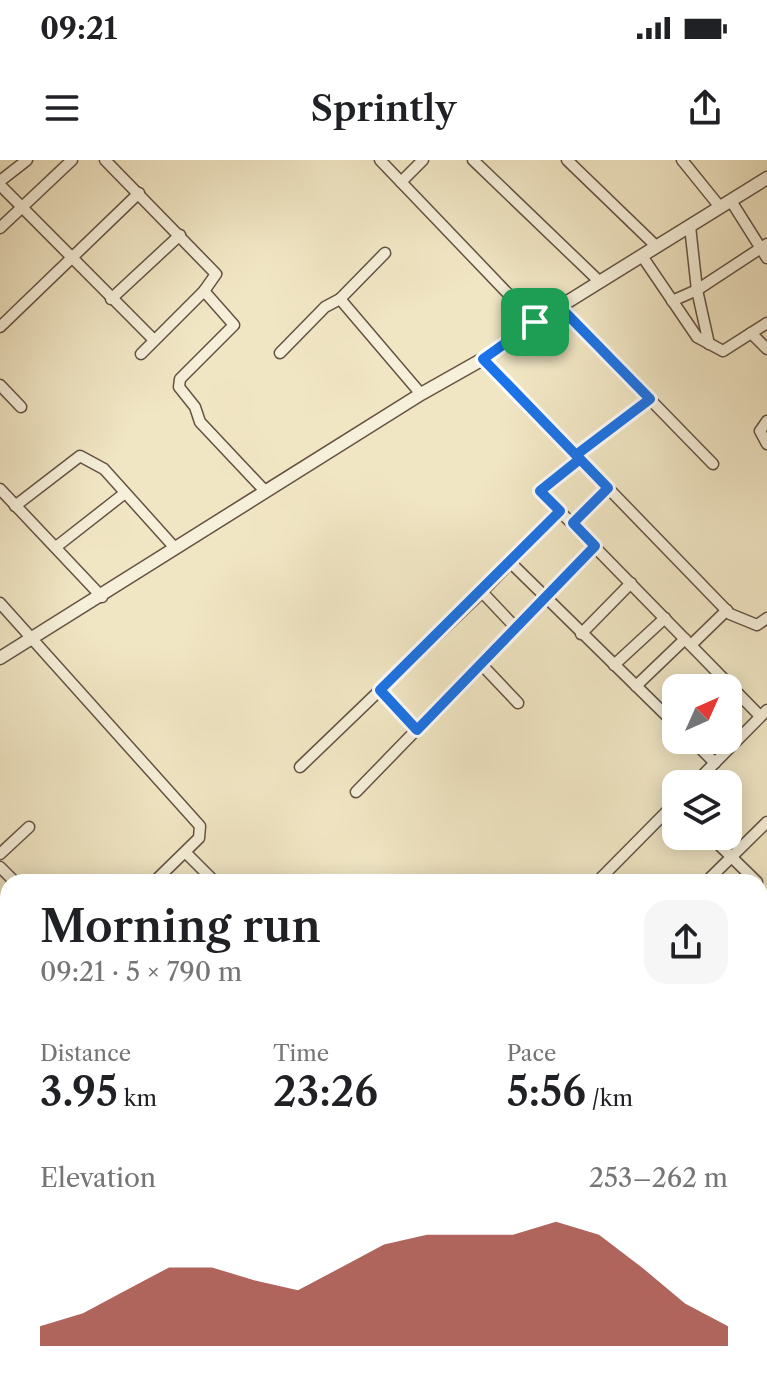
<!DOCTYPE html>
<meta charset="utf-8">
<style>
body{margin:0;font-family:"Libre Caslon Text",serif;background:#f6f6f6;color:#202124;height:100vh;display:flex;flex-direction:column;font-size:30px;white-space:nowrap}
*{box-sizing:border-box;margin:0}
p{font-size:26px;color:#757577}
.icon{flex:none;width:44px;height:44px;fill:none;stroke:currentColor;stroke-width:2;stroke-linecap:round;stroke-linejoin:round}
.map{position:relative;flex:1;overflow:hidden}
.sheet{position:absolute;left:0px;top:714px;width:768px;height:514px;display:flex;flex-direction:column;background:#fff;border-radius:24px 24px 0 0;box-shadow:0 4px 20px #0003}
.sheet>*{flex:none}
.needle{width:52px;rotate:45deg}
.buttons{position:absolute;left:662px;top:514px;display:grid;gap:16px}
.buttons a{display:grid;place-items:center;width:80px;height:80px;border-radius:16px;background:#fff;box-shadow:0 4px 20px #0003;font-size:40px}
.pin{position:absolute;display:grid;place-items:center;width:68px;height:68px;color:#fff;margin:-34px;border-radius:16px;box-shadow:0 4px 12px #0006}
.round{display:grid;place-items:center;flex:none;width:84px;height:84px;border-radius:24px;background:#f6f6f6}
.head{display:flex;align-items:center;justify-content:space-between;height:136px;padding:0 40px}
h1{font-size:44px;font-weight:600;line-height:60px}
.figures{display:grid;grid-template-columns:repeat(3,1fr);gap:12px;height:136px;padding:8px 40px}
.figures div{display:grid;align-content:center}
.figures b{font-size:40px;font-weight:600}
.figures small{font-size:22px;font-weight:400}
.figures p{font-size:22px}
.chart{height:224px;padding:16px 40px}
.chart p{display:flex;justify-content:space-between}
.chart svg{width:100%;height:144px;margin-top:8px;fill:#8f2418;opacity:.7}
.status{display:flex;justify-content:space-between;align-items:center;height:56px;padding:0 40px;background:#fff;direction:ltr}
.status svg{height:22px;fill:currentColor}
header{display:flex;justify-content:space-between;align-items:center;height:104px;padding:0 40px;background:#fff;font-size:36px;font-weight:600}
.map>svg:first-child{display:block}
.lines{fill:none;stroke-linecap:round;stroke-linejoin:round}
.service-casing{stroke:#645343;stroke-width:8}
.minor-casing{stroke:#645343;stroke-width:13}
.tertiary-casing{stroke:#645343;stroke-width:15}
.service{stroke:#f6efd9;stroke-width:5}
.minor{stroke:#f6efd9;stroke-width:10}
.tertiary{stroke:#f6efd9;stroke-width:12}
.route-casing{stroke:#fff;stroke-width:16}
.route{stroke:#1a73e8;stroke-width:10}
</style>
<div class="status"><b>09:21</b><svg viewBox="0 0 49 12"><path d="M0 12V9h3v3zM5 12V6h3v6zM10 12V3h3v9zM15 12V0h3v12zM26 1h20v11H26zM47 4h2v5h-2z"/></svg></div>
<header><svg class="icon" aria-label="menu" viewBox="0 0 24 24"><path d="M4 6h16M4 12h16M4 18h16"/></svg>Sprintly<svg class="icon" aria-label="share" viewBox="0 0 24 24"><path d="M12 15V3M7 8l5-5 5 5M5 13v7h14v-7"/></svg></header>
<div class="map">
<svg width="767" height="1227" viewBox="0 0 767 1227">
<rect width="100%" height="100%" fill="#f1e6c4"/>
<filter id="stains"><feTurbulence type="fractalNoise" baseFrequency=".0025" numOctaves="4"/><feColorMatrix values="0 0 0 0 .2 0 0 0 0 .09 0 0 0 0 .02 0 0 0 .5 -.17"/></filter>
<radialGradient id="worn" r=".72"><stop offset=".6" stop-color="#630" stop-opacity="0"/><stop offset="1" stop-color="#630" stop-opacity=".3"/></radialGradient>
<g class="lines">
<defs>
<path id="service" d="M760,1085L767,1092"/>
<g id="minor">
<path d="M105,0L216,114L204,131L141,194"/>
<path d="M380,0L535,162"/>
<path d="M473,0L600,122"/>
<path d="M567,0L656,86"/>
<path d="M682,0L720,47"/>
<path d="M0,21L27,0"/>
<path d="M401,22L423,0"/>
<path d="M0,25L154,180"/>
<path d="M731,41L767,98"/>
<path d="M690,66L697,130L709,184"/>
<path d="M0,68L72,0"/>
<path d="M385,93L340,139L421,234"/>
<path d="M642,96L697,177L723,191L767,163"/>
<path d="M204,131L234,165L180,219L179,227L195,247L200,262L265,331"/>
<path d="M111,139L180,75"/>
<path d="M672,141L697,130L767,84"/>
<path d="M560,147L713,304"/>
<path d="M0,167L139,33"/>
<path d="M751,173L767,189"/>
<path d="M280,193L325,147L340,139"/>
<path d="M483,199L730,454L757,465L767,458"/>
<path d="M0,225L21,247"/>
<path d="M767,261L760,271L767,284"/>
<path d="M576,295L650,239"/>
<path d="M580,299L540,331L760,556"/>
<path d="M0,329L102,437"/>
<path d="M15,346L80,296L104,309L175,388"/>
<path d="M573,363L608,328"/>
<path d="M56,387L125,333"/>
<path d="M511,403L676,565"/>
<path d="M482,432L516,468"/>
<path d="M0,443L200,666L199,678L154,722"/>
<path d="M581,474L631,423"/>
<path d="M691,485L727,450"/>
<path d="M481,504L518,543"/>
<path d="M614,505L665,458"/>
<path d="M636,526L685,479"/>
<path d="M380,530L417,570"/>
<path d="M692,580L715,603"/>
<path d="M300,607L482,432L560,351"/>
<path d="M694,624L767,550"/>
<path d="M356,632L595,386"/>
<path d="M710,676L757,722"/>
<path d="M186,693L215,722"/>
<path d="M0,694L29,667"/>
<path d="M0,707L15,722"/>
<path d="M597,722L676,642"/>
<path d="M706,722L767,662"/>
<path d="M760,761L767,754"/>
<path d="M0,846L8,854"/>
<path d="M0,887L8,878"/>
<path d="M760,1158L767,1155"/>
<path d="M412,1220L417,1227"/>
<path d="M503,1220L510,1227"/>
<path d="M637,1220L644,1227"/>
<path d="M6,1227L16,1220"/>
<path d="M292,1227L295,1220"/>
<path d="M351,1227L369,1220"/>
<path d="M571,1227L578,1220"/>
<path d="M669,1227L677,1220"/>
</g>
<g id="tertiary">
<path d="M0,498L421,234L483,199L535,162L767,18"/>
<path d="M0,1128L8,1137"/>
<path d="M102,1220L116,1227"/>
</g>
</defs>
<!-- service casing -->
<use href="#service" class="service-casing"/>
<!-- minor casing -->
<use href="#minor" class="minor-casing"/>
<!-- tertiary casing -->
<use href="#tertiary" class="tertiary-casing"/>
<!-- service -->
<use href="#service" class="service"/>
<!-- minor -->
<use href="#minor" class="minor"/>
<!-- tertiary -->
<use href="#tertiary" class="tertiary"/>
</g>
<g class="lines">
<defs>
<path id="route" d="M535,162L483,199L576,295L580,299L608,328L573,363L595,386L417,570L380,530L560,351L540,331L580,299L576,295L650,239L560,147L535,162"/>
</defs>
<!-- route casing -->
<use href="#route" class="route-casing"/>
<!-- route -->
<use href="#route" class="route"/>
</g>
<rect width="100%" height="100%" filter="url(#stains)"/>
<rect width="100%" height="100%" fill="url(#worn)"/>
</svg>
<div class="buttons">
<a><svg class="needle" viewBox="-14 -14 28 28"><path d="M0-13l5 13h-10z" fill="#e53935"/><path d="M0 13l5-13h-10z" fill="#757577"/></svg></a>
<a><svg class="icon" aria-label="layers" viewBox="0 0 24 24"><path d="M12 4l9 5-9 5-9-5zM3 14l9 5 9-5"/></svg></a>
</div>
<div class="pin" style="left:535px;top:162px;background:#1e9e55"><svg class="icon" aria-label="arrive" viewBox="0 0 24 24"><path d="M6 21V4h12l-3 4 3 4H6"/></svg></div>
<section class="sheet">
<div class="head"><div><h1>Morning run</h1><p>09:21 · 5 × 790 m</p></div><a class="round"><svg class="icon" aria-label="share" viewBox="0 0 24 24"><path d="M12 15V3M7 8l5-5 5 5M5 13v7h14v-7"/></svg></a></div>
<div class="figures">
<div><p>Distance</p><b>3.95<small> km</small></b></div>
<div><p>Time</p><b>23:26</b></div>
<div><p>Pace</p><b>5:56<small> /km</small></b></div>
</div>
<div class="chart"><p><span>Elevation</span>253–262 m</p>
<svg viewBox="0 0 160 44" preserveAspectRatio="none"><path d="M0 44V38L10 34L20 27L30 20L40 20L50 24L60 27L70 20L80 13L90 10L100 10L110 10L120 6L130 10L140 20L150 31L160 38V44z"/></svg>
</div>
</section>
</div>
